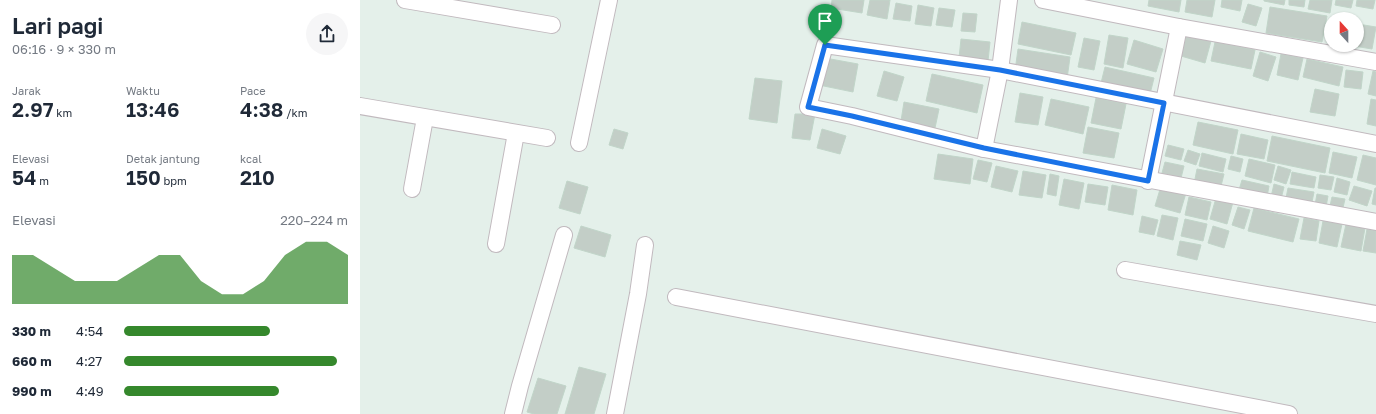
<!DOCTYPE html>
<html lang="id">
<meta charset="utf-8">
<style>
body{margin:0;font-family:"Golos Text",sans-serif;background:#f6f6f7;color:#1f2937;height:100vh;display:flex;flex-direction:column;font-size:15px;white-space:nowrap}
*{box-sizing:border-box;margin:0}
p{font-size:13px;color:#747a83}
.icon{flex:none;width:22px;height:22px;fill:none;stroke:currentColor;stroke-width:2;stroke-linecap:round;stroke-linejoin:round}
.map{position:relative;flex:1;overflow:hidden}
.side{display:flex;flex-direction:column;background:#fff;width:360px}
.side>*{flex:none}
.needle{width:26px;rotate:339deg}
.tools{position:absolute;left:964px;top:12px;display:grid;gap:8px}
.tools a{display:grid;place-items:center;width:40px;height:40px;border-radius:50%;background:#fff;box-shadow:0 1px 3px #0004;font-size:20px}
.pin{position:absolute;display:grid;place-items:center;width:34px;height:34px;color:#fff;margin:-41px -17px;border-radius:50% 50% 50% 0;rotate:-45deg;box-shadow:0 0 4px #0007}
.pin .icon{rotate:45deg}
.round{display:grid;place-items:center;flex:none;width:42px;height:42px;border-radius:21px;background:#f6f6f7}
.head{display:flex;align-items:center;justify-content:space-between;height:68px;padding:0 12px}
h1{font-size:22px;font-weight:600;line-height:30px}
.stats{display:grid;grid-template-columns:repeat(3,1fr);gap:6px;height:68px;padding:4px 12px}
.stats div{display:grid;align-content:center}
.stats b{font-size:20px;font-weight:600}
.stats small{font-size:11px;font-weight:400}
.stats p{font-size:11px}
.chart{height:112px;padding:8px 12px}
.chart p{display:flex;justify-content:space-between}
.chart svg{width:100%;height:72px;margin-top:4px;fill:#35882c;opacity:.7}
ul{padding:0 12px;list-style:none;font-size:13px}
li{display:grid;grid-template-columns:64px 48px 1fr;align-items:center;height:30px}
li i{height:10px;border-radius:5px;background:#35882c}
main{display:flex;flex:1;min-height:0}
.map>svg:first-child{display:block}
.building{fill:#c3cec7;stroke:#c1d5c9}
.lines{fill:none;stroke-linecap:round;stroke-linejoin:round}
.minor-casing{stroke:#c1b9be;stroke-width:18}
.minor{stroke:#fff;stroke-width:16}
.route-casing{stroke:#fff;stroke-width:8}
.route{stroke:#1a73e8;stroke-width:5}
</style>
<main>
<section class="side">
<div class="head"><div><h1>Lari pagi</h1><p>06:16 · 9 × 330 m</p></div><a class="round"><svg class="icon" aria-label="share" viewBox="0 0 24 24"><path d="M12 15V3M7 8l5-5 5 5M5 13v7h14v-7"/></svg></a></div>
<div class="stats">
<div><p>Jarak</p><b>2.97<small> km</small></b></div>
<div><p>Waktu</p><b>13:46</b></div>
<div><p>Pace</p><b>4:38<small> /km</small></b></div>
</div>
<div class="stats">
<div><p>Elevasi</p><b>54<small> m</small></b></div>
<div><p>Detak jantung</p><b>150<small> bpm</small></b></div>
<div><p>kcal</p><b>210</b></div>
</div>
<div class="chart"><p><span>Elevasi</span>220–224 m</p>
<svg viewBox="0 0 160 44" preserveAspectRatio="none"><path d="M0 44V14L10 14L20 22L30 30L40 30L50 30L60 22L70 14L80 14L90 30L100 38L110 38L120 30L130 14L140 6L150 6L160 14V44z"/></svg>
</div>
<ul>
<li><b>330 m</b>4:54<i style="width:65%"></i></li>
<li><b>660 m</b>4:27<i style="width:95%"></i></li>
<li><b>990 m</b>4:49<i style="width:69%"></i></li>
</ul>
</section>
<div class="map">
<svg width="1016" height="414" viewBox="0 0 1016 414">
<rect width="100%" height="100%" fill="#e4f0ea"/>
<!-- building -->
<g class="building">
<path d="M472,0H504L502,13L471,8Z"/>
<path d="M510,0H530L527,19L507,15Z"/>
<path d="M789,0H821L819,12L788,6Z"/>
<path d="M827,0H855L852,17L825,12Z"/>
<path d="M862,0H882L880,11L861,7Z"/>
<path d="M904,0H925L924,5L904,1Z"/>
<path d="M929,0H945L944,7L929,5Z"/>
<path d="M950,0H972L970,13L948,9Z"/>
<path d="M976,0H993L991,8L975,5Z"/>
<path d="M997,0H1015L1013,9L996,6Z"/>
<path d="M536,3L552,6L550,21L533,19Z"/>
<path d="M888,4L902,8L896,26L882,22Z"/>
<path d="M558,5L574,8L571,26L555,24Z"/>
<path d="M910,7L967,16L962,42L906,33Z"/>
<path d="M579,8L595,10L592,27L576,25Z"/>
<path d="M603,13L617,14L615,32L601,31Z"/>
<path d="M662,22L716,33L711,55L658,44Z"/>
<path d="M998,24L1016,27L1012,49L994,46L997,45Z"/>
<path d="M827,34L851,41L845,63L821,56Z"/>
<path d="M749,35L768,38L763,68L744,64Z"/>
<path d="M724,38L740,41L734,70L718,67Z"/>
<path d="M601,39L630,42L628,61L599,58Z"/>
<path d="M774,40L803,49L796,72L767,64Z"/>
<path d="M855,42L895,50L891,69L851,61Z"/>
<path d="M658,49L710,57L707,79L655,71Z"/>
<path d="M900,52L916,57L908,81L893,76Z"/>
<path d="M921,54L943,58L938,80L917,75Z"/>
<path d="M465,58L498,64L493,92L459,85Z"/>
<path d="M947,59L983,67L979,86L943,77Z"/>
<path d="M745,67L794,78L789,98L740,87Z"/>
<path d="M986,70L1003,72L1001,89L984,87Z"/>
<path d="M524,71L544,77L537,101L517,96Z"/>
<path d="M1013,71L1016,72V96L1008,94Z"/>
<path d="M572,74L623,85L617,113L566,101Z"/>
<path d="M395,78L422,81L417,123L389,119Z"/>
<path d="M955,89L979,94L975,116L950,112Z"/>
<path d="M660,93L683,97L678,125L655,122Z"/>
<path d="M736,98L766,104L761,129L731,123Z"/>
<path d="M691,99L729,107L723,134L685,125Z"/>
<path d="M1011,99L1016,100V126L1007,124Z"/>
<path d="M544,102L579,109L575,128L541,121Z"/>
<path d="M435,114H455L450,140L432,138Z"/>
<path d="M838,122L878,130L873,154L833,145Z"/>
<path d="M728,127L759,133L754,158L723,153Z"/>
<path d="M254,129L268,133L263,149L249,145Z"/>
<path d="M462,129L486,136L480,154L457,148Z"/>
<path d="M881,134L908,140L904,159L877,154Z"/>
<path d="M912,136L970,148L965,173L907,161Z"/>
<path d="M808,145L824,149L821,160L805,156Z"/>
<path d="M828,150L840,154L836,165L824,161Z"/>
<path d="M973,152L997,157L992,178L969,173Z"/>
<path d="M842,153L866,159L863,172L839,166Z"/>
<path d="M578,154L613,159L610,184L574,179Z"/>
<path d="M1003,155L1016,158V185L997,180Z"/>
<path d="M871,156L883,159L880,172L868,169Z"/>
<path d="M889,159L915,165L911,183L885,176Z"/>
<path d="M618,160L632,163L627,182L613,179Z"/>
<path d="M805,162L824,166L821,178L802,173Z"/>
<path d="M636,166L658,171L652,192L631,187Z"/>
<path d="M918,166L931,170L926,184L914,180Z"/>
<path d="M837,169L864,174L860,190L834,184Z"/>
<path d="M663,171L686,175L682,198L659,195Z"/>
<path d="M932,172L956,177L954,188L930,184Z"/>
<path d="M690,174L699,176L696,196L687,194Z"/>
<path d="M960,175L974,177L971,190L958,188Z"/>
<path d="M977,178L990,182L987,195L974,192Z"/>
<path d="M704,179L724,183L719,209L699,205Z"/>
<path d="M882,180L909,186L907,197L879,190Z"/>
<path d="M207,181L228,187L220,214L199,208Z"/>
<path d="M728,184L748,187L745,205L725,202Z"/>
<path d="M914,184L924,187L921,199L911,197Z"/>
<path d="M752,185L777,190L773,215L748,210Z"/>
<path d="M801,186L826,193L820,213L795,206Z"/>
<path d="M994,186L1012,191L1007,206L989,200Z"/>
<path d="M928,188L954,192L951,207L925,203Z"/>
<path d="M1015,188H1016V205L1012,204Z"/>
<path d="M957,194L968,196L966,207L955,205Z"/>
<path d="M829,197L851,202L847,220L825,215Z"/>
<path d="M972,197L985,199L982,212L969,210Z"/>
<path d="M856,198L873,202L867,224L850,219Z"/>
<path d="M878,207L890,210L884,229L872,225Z"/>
<path d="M894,208L939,219L933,242L888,231Z"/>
<path d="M802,215L818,218L813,240L797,236Z"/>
<path d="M782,216L798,220L794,235L779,232Z"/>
<path d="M944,218L959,221L956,241L940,239Z"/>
<path d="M825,219L847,224L843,241L821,236Z"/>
<path d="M963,221L982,224L977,247L959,243Z"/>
<path d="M986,224L1005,228L1001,251L981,247Z"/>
<path d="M221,226L251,235L245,257L214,248Z"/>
<path d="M853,226L869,231L864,248L848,243Z"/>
<path d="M1007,229L1016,231V253L1003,251Z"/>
<path d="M820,241L841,245L837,260L817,255Z"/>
<path d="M219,367L246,374L234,414H205Z"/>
<path d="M178,378L206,386L197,414H174L167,412Z"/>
</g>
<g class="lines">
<defs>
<g id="minor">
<path d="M45,0L192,25"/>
<path d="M683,0L819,27L1016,62"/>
<path d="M0,106L187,138"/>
<path d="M219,143L249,0"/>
<path d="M1016,144L640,70L465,45L448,107L492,116L624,149L1016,222"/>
<path d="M624,149L640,70L649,0"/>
<path d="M788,181L819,27"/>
<path d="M52,189L65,118"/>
<path d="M136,244L156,133"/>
<path d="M765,270L1016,314"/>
<path d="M316,297L929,414"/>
<path d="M153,414L160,386L204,235"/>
<path d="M255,414L278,294L285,245"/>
</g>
</defs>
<!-- minor casing -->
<use href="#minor" class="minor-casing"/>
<!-- minor -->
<use href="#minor" class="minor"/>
</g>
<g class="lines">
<defs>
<path id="route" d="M465,45L640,70L804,103L788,181L624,148L492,116L448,107Z"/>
</defs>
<!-- route casing -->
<use href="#route" class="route-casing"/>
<!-- route -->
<use href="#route" class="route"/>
</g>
</svg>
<div class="tools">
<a><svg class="needle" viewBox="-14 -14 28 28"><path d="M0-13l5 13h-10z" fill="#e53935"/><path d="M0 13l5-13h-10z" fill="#747a83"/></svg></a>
</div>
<div class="pin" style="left:465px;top:45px;background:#1e9e55"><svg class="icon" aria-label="arrive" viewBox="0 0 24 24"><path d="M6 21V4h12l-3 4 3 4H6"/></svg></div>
</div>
</main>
